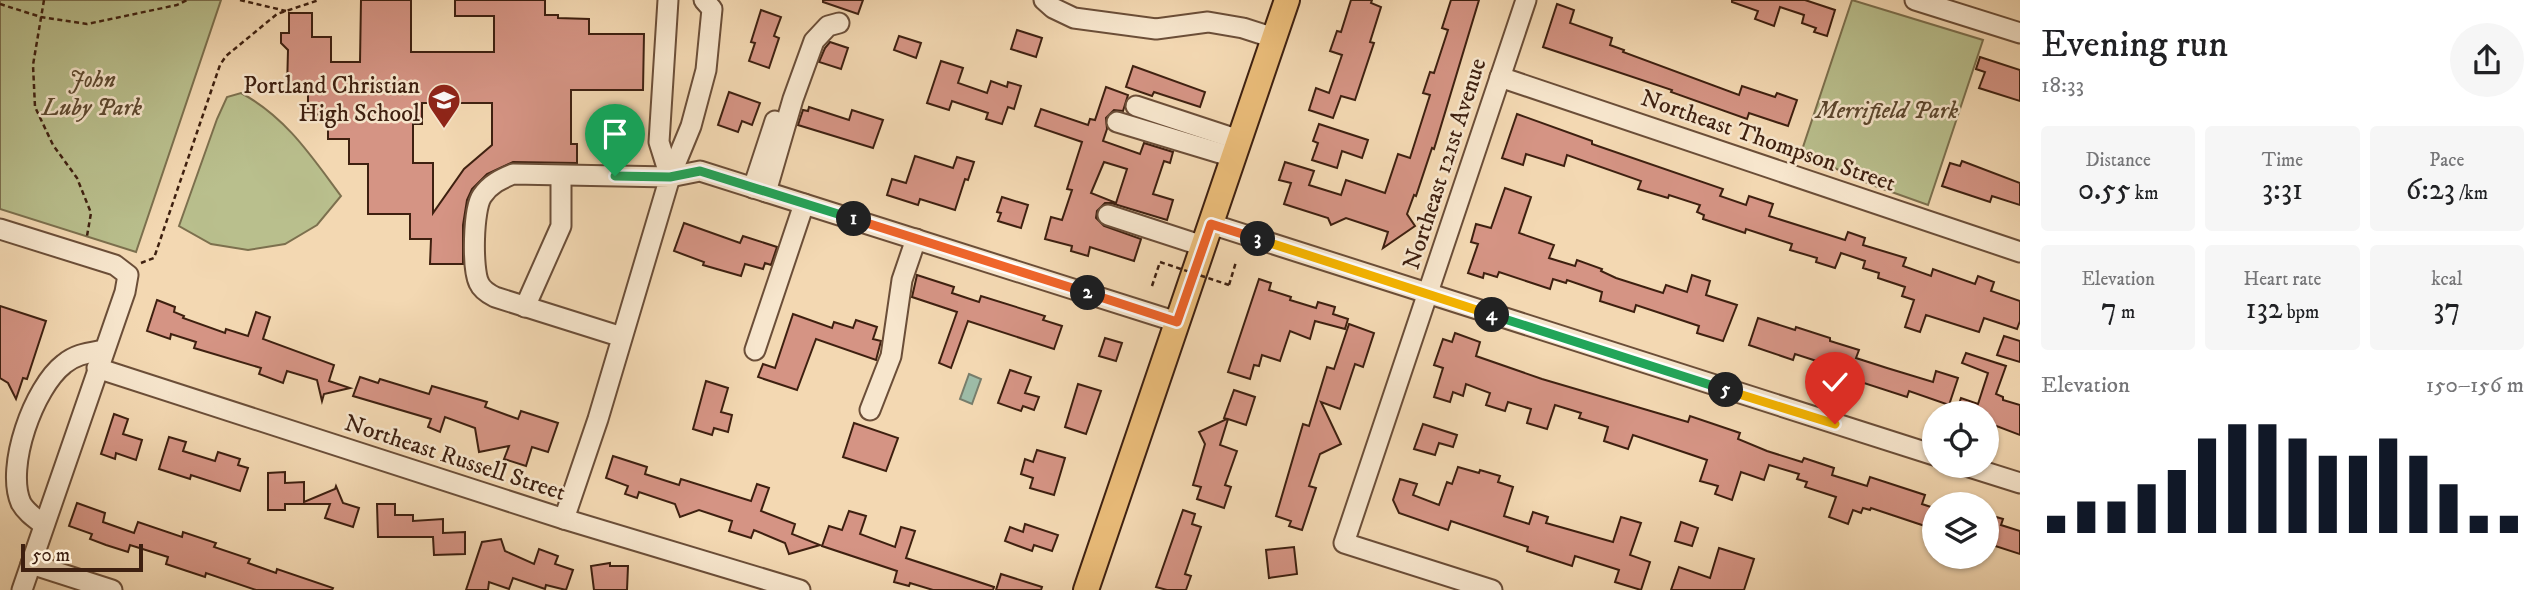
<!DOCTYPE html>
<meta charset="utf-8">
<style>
body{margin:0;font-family:"IM FELL DW Pica",serif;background:#f6f6f6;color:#202124;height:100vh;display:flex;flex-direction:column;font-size:26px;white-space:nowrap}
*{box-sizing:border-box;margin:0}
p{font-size:23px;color:#757577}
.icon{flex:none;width:38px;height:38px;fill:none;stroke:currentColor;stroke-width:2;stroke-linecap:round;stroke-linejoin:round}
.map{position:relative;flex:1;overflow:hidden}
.details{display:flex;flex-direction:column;background:#fff;width:525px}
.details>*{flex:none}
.tools{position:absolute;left:1922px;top:401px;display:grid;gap:14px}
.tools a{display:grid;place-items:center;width:77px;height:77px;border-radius:50%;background:#fff;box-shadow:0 2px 5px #0004;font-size:35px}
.scale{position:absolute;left:21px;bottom:18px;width:122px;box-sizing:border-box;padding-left:7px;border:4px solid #3e2010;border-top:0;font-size:19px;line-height:24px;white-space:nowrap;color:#3e2010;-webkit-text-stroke:5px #f7e6cd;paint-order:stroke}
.pin{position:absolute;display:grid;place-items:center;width:60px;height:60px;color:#fff;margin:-72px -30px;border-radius:50% 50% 50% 0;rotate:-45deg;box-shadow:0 0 7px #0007}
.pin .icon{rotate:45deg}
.km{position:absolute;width:35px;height:35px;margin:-18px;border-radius:50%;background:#222;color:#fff;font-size:19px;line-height:35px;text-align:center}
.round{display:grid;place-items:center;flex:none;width:74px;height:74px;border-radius:37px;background:#f6f6f6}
.overview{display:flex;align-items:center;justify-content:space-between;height:119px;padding:0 21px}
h1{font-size:38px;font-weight:600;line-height:52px}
.figures{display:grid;grid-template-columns:repeat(3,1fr);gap:10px;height:119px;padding:7px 21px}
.figures div{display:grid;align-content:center;border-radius:7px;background:#f6f6f6;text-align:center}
.figures b{font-size:30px;font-weight:600}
.figures small{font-size:19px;font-weight:400}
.figures p{font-size:19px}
.chart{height:196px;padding:14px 21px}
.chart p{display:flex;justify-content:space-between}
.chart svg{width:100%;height:126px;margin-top:7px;stroke:#111827;stroke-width:6}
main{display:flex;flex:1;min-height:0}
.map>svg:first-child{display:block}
.green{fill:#b9bf8d;stroke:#7c704e;stroke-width:2}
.water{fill:#9dbba7;stroke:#777d6b;stroke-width:2}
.building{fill:#d59484;stroke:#3e2010;stroke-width:2;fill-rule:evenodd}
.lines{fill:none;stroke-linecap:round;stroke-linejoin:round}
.minor-casing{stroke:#6b4e38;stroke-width:23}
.major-casing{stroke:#3e2010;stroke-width:28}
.path{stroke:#3e2010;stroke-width:2.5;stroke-dasharray:5 3.5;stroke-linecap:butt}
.minor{stroke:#f7e6cd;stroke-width:19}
.major{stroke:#eabc79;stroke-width:24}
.path-bridge{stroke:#3e2010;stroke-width:2.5;stroke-dasharray:5 3.5;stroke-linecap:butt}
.split-1-casing{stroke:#fff;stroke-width:14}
.split-2-casing{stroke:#fff;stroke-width:14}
.split-3-casing{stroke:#fff;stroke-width:14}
.split-4-casing{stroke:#fff;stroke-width:14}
.split-5-casing{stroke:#fff;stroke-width:14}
.split-6-casing{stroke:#fff;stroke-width:14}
.split-1{stroke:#22a559;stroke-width:9}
.split-2{stroke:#f0652b;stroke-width:9}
.split-3{stroke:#f0652b;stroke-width:9}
.split-4{stroke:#f5b400;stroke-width:9}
.split-5{stroke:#22a559;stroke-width:9}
.split-6{stroke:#f5b400;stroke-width:9}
.labels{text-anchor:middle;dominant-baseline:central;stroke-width:5;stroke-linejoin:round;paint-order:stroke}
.park-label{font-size:24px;font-style:italic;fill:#5d482f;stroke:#f7e6cd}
.poi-label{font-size:24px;fill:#3e2010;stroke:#f7e6cd;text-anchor:end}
.street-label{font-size:24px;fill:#3e2010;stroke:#f7e6cd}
</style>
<main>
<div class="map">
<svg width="2020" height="590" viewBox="0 0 2020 590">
<rect width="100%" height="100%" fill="#f3d8b2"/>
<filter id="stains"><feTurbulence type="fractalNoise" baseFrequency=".00286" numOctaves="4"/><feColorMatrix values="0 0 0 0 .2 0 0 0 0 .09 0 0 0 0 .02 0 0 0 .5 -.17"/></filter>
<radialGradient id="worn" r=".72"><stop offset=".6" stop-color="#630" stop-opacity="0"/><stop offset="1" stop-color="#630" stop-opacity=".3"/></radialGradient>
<!-- green -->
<g class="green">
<path d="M0,0H221L136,252L0,209Z"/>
<path d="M1852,0L1983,40L1928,205L1872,185L1801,153Z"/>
<path d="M241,93C286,117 312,157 341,196L317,225L285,244L248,250L211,244L179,226L217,119L227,97Z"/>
</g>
<!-- water -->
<path class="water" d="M969,374L981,379L972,404L960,399Z"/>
<!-- building -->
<g class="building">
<path d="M361,0H411V52H494V16H455V0H545V15H558V18L589,19V34H644L643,90H571V144H577V163L513,162L487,174L472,189L467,200L463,225V264H430L431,239H410V214H368V164H349V139H328V115L308,114V89H287L288,50L281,43V33H289V13H312V37H331V62H360ZM422,103H492V145L464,169L433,213V163H413V124H422Z"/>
<path d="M823,0H863L858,14L823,2Z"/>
<path d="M1351,0H1372L1371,3L1381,7L1370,42L1374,43L1355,100L1341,96L1333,118L1309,110L1316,88L1329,93L1342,55L1330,51L1337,31L1341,32Z"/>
<path d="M1451,0H1479L1434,149L1432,148L1416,196L1414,195L1407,214L1415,226L1383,248L1388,232L1346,218L1331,225L1328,218L1284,204L1291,183L1279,180L1285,162L1314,171L1309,185L1341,195L1346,180L1385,193L1398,154L1410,158L1430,95L1423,93L1430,72L1434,73L1448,30L1442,28Z"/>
<path d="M1732,0H1805L1835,10L1827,36L1814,32L1816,28L1802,23L1804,15L1780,7L1774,26L1755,19L1758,11L1732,2Z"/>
<path d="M1557,4L1574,10L1570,23L1612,38L1610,45L1624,50L1623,52L1739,95L1742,86L1775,97L1777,93L1797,100L1788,126L1749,113L1747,119L1671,92L1672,90L1543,47Z"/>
<path d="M761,10L781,17L774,36L779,38L769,68L749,61L755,43L751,42Z"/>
<path d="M1017,30L1042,38L1036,57L1011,49Z"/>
<path d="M899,36L921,43L916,58L894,50Z"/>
<path d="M830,42L848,48L841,69L819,62L825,48Z"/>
<path d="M1980,57L2020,70V101L1979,88L1985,72L1976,69Z"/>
<path d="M941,61L963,68L958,83L987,93L991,81L1007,87L1008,82L1021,86L1014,109L1008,107L1002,124L986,119L988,113L952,101L949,110L927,103Z"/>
<path d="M1133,66L1205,92L1200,107L1154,92L1152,96L1126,87Z"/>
<path d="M1106,87L1128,95L1123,111L1114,110L1106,118L1107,129L1103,141L1140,154L1144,143L1173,152L1170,163L1164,161L1153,194L1173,200L1167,220L1111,203H1105L1097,211L1096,218L1104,226L1141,239L1134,261L1090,247L1088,256L1071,251L1072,246L1045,239L1051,217L1062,220L1072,190L1067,189L1082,142L1035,126L1041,109L1088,125L1090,119L1095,120ZM1104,162L1127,169L1116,203L1091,193Z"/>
<path d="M729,92L760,103L752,125L742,121L738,132L718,125Z"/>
<path d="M809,107L849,120L852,110L883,120L873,148L798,125L803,110L808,111Z"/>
<path d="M1517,114L1592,141V144L1723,189L1720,196L1746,205L1749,196L1773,204L1769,216L1845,240L1848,232L1865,238L1863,245L1906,258L1903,266L1931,276L1933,269L1975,284L1978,276L1994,282L1991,291L2020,301V321L2017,329L1984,318L1979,332L1926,315L1920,332L1905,327L1914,300L1902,296L1905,287L1878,278L1879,273L1863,268L1865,261L1841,253L1835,268L1816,262L1817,258L1790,250L1792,244L1746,229L1745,233L1703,219L1704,215L1697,212L1700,205L1669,195L1668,198L1638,189L1641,181L1567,155L1564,166L1526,154L1523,165L1502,158Z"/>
<path d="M1319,124L1368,140L1362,158L1342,151L1337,168L1312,160L1318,143L1313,141Z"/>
<path d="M915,156L953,168L957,157L974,162L968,180L965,179L955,210L920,199L918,205L887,195L892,179L906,183Z"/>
<path d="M1962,161L2020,183V205L1992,196L1990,202L1942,186L1950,163L1960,166Z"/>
<path d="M1505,188L1531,197L1519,233L1554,245L1549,258L1575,266L1577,260L1602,269L1601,271L1616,278L1663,293L1666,285L1687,292L1692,275L1710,281L1706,295L1737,305L1723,341L1697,333L1699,326L1636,305L1634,312L1600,301L1602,292L1567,280L1566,283L1553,279L1550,289L1499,272L1497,277L1484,273L1483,278L1468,273L1478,244L1471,242L1476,224L1491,228Z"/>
<path d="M1002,197L1028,205L1021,228L998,221L1001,213L997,212Z"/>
<path d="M684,223L740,243L743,236L777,247L771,265L765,263L763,269L745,264L741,276L703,265L704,262L674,251Z"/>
<path d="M917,275L954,287L952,293L979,302L981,296L1045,316L1043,320L1062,326L1054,349L968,321L951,368L939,363L957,312L912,297Z"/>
<path d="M1259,279L1271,283L1269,290L1291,297L1290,300L1316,308L1318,302L1335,307L1333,314L1348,319L1345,329L1315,321L1310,339L1290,331L1280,361L1262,355L1259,366L1254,365L1250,379L1228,372Z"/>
<path d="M157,300L175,307L174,312L184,316L183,318L225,333L226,329L248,336L256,312L270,317L263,339L334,365L329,381L350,388L324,394L322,401L317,380L287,371L283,383L259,374L261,368L194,348L196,342L171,334L170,339L147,331Z"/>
<path d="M0,306L46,321L27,379L23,378L16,399L8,383L0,378Z"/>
<path d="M793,314L832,328L834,322L853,328L856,320L877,327L873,339L881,341L876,360L816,339L797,390L758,377L763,364L775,368Z"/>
<path d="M1758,318L1795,330L1796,327L1830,338V341L1859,350L1856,358L1887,368L1933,382L1936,371L1958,378L1949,405L1909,391L1907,397L1861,382L1860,387L1825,376L1829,365L1795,354L1793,360L1749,345Z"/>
<path d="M1349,324L1374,333L1363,367L1355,364L1340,409L1321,402L1341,444L1320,454L1309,486L1316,488L1302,530L1289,526L1291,521L1276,516L1303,424L1309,426L1327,367L1334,369Z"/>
<path d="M1455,333L1480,342L1476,356L1542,379L1688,422L1690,416L1740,433L1738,439L1767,451L1802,462L1804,458L1834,468L1832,475L1867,486L1870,477L1925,495L1922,504L1934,508V529L1871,508L1870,510L1863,508L1861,513L1853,510L1848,524L1829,517L1836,497L1805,487L1807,482L1797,479L1799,474L1769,465L1764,480L1741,472L1732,500L1715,494L1718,486L1700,481L1707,460L1633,435L1628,449L1604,441L1608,427L1579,418L1581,413L1555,405L1547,429L1527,423L1531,409L1508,402L1505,411L1486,405L1490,393L1466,384L1463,396L1453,392L1450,402L1434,397L1443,368L1434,365L1443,339L1452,342Z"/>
<path d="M2004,336L2020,341V362L1997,355Z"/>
<path d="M1105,338L1122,343L1116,361L1099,356Z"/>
<path d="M1966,353L2006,366L1996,394L2003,397V400L2020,405V435L1986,422V413H1956L1961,398L1978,404L1988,373L1962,363Z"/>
<path d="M1010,370L1031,377L1025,393L1039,397L1034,410L1023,406L1021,411L998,403Z"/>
<path d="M360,377L378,383L380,379L429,394L432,386L487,402L485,407L518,419L521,411L558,423L548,452L532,447L526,466L504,459L509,446L479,452L475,428L445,417L440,432L428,427L431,419L353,396Z"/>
<path d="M706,381L728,388L721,412L732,415L728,432L714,428L712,435L693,429Z"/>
<path d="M1078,384L1101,391L1086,434L1065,427Z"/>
<path d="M1234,390L1255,397L1246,425L1228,419L1220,445L1237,451L1225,485L1231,487L1224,508L1197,499L1201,487L1193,485L1205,444L1199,432L1227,419L1224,418Z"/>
<path d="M114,414L128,419L123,434L142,440L136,460L116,453L115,459L101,454Z"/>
<path d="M854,423L898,438L886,471L843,457Z"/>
<path d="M1423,424L1457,435L1453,447L1439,443L1435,455L1414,449Z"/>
<path d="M169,437L186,442L183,451L215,461L218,452L240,459L238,465L248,468L240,491L191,475L190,479L159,469Z"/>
<path d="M1037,450L1065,458L1054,495L1030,488L1033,478L1021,474L1025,459L1033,462Z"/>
<path d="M613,456L647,467L645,474L679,485L681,479L751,501L757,484L769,488L761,511L795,524L792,534L820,545L789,554L785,543L754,530L751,538L729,531L732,521L699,510L680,517L675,504L639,492L637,498L625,494L628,486L606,478Z"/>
<path d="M1458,467L1479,473L1480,470L1500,476L1498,482L1513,487L1504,516L1529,524L1533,512L1548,517L1546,523L1613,542L1621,517L1641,523L1630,555L1650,562L1641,590L1615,582L1619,570L1575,556L1572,566L1527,551L1528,547L1451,521L1448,530L1399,513L1393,500L1400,479L1417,484L1413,495L1439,505L1447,482L1452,484Z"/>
<path d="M285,472V483L304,482V502L335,489L336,486L343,503L359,508L353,527L325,518L330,504H285V510H268V473Z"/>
<path d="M77,503L105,513L103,522L134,533L138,522L182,537L183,532L216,543L214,547L250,559L248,563L276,573L277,569L333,588L332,590H256L206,573L205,577L166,564L168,557L130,545L128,552L106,545L90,539L92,534L69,526Z"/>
<path d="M377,504H395V515H413V521L443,519V533L465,532V554L434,555L433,537H378Z"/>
<path d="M1183,510L1195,514L1192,524L1201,527L1185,574L1191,576L1186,590H1167L1156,587Z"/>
<path d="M849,511L866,516L860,534L895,547L901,527L915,531L906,558L994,587L993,590H933L910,583L909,586L894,582L897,571L822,546L829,526L842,530Z"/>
<path d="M1986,514L2003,519L2001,525L2020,531V554L1986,543Z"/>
<path d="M1681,522L1698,528L1692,546L1675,541Z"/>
<path d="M1025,524L1058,535L1052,551L1034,545L1032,551L1005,541L1010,527L1023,532Z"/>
<path d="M501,539L505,551L534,564L539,549L558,556L555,564L573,570L566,590L546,585L545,589L513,578L509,589L489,582L488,590H466L482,542Z"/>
<path d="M1294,547L1297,574L1269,578L1266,550Z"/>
<path d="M1719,548L1754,559L1744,590H1671L1679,567L1710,578Z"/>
<path d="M610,563V566H628L627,590H594L591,566Z"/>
<path d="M1001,574L1042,587L1041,590H996Z"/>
</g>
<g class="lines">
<defs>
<g id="minor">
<path d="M668,0L659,142L670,177"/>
<path d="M1044,0L1053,8L1074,18L1156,29L1208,22L1243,28L1274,38"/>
<path d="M1915,0L2020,33"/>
<path d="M1500,77L2020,252"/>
<path d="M1136,106L1239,140"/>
<path d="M1117,122L1233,157"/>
<path d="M670,177L700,171L1177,322"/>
<path d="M670,177L691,126L706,70L712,9L704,0"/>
<path d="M753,188L775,121"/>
<path d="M766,192L793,99L814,41L828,26L839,23"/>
<path d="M1108,215L1203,246"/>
<path d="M1211,224L1934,455"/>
<path d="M0,229L115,265L128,275L125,292L22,590"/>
<path d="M525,307L561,226V176"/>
<path d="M755,350L804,204"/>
<path d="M97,368L564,519L800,590"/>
<path d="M870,410L891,356L902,280L916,239"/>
<path d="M1966,466L2020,483"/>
<path d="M564,519L598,419L670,177L513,174C501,179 490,184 482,196C473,209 472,269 479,283C482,290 489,294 495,297L622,337"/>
<path d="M44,525C35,518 26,512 21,503C5,467 34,387 64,364C76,354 88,353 104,350"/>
<path d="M31,564L112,590"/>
<path d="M1492,590L1344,543L1526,0"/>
</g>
<path id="major" d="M1086,590L1287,0"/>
</defs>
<!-- minor casing -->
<use href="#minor" class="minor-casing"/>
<!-- major casing -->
<use href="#major" class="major-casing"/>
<!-- path -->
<g class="path">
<path d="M44,0L33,65L35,107L53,145L77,178L91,213L87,236"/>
<path d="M240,0L286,11"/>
<path d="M0,4L41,17L87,24L177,5L187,0"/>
<path d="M141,263L154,258L220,65L226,56L277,14L319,0"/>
<path d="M1229,285L1236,262"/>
<path d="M1152,286L1160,262"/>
</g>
<!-- minor -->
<use href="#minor" class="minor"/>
<!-- major -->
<use href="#major" class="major"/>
<!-- path-bridge -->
<path class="path-bridge" d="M1160,262L1229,285"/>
</g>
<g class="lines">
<defs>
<path id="split-1" d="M615,176L670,177L700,171L854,219"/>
<path id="split-2" d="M854,219L1088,293"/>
<path id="split-3" d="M1088,293L1177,322L1211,224L1258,239"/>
<path id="split-4" d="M1258,239L1492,315"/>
<path id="split-5" d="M1492,315L1726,390"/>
<path id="split-6" d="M1726,390L1835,424"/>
</defs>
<!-- split-1 casing -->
<use href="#split-1" class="split-1-casing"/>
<!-- split-2 casing -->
<use href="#split-2" class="split-2-casing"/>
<!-- split-3 casing -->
<use href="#split-3" class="split-3-casing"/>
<!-- split-4 casing -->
<use href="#split-4" class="split-4-casing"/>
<!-- split-5 casing -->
<use href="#split-5" class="split-5-casing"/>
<!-- split-6 casing -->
<use href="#split-6" class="split-6-casing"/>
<!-- split-1 -->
<use href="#split-1" class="split-1"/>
<!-- split-2 -->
<use href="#split-2" class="split-2"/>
<!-- split-3 -->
<use href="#split-3" class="split-3"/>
<!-- split-4 -->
<use href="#split-4" class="split-4"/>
<!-- split-5 -->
<use href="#split-5" class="split-5"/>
<!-- split-6 -->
<use href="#split-6" class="split-6"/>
</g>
<!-- icons -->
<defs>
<symbol id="school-pin" viewBox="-11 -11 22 30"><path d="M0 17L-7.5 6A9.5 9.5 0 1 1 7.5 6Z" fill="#8f2418" stroke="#f7e6cd"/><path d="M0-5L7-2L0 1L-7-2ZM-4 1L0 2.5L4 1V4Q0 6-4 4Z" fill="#fff"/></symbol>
</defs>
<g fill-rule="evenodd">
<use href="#school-pin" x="425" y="81" width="38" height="52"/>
</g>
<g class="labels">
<!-- park labels -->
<g class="park-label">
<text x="92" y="80">John<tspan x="92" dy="28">Luby Park</tspan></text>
<text x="1887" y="111">Merrifield Park</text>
</g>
<!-- poi labels -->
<g class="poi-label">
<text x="420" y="86">Portland Christian<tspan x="420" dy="28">High School</tspan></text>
</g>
<!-- street labels -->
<g class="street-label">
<text transform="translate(1768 141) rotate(19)">Northeast Thompson Street</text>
<text transform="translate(1445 164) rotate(-72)">Northeast 121st Avenue</text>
<text transform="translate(455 458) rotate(18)">Northeast Russell Street</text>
</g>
</g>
<rect width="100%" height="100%" filter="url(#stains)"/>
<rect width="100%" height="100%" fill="url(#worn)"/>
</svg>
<div class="tools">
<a><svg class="icon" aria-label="locate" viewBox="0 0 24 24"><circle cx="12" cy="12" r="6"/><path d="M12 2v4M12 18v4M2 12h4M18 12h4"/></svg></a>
<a><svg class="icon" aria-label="layers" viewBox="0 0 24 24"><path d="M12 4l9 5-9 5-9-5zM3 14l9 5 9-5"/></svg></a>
</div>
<div class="scale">50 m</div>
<div class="pin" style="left:615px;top:176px;background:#1e9e55"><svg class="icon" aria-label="arrive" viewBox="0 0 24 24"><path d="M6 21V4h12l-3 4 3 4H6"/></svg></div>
<div class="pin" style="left:1835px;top:424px;background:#d93025"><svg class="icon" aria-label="check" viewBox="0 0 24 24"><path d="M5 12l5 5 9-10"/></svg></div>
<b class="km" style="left:854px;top:219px">1</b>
<b class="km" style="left:1088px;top:293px">2</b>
<b class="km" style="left:1258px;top:239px">3</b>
<b class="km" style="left:1492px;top:315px">4</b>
<b class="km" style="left:1726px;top:390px">5</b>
</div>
<section class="details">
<div class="overview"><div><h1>Evening run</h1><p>18:33</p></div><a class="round"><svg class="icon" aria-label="share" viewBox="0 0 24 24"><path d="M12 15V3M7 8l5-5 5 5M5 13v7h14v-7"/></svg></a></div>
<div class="figures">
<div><p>Distance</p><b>0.55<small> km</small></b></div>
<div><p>Time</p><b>3:31</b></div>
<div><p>Pace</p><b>6:23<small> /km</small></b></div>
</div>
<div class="figures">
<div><p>Elevation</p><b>7<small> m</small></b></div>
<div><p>Heart rate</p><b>132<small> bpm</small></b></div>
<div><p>kcal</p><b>37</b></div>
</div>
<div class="chart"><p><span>Elevation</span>150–156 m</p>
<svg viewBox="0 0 160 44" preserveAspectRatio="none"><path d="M5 44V38M15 44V33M25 44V33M35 44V27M45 44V22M55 44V11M65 44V6M75 44V6M85 44V11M95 44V17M105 44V17M115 44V11M125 44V17M135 44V27M145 44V38M155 44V38"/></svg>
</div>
</section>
</main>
